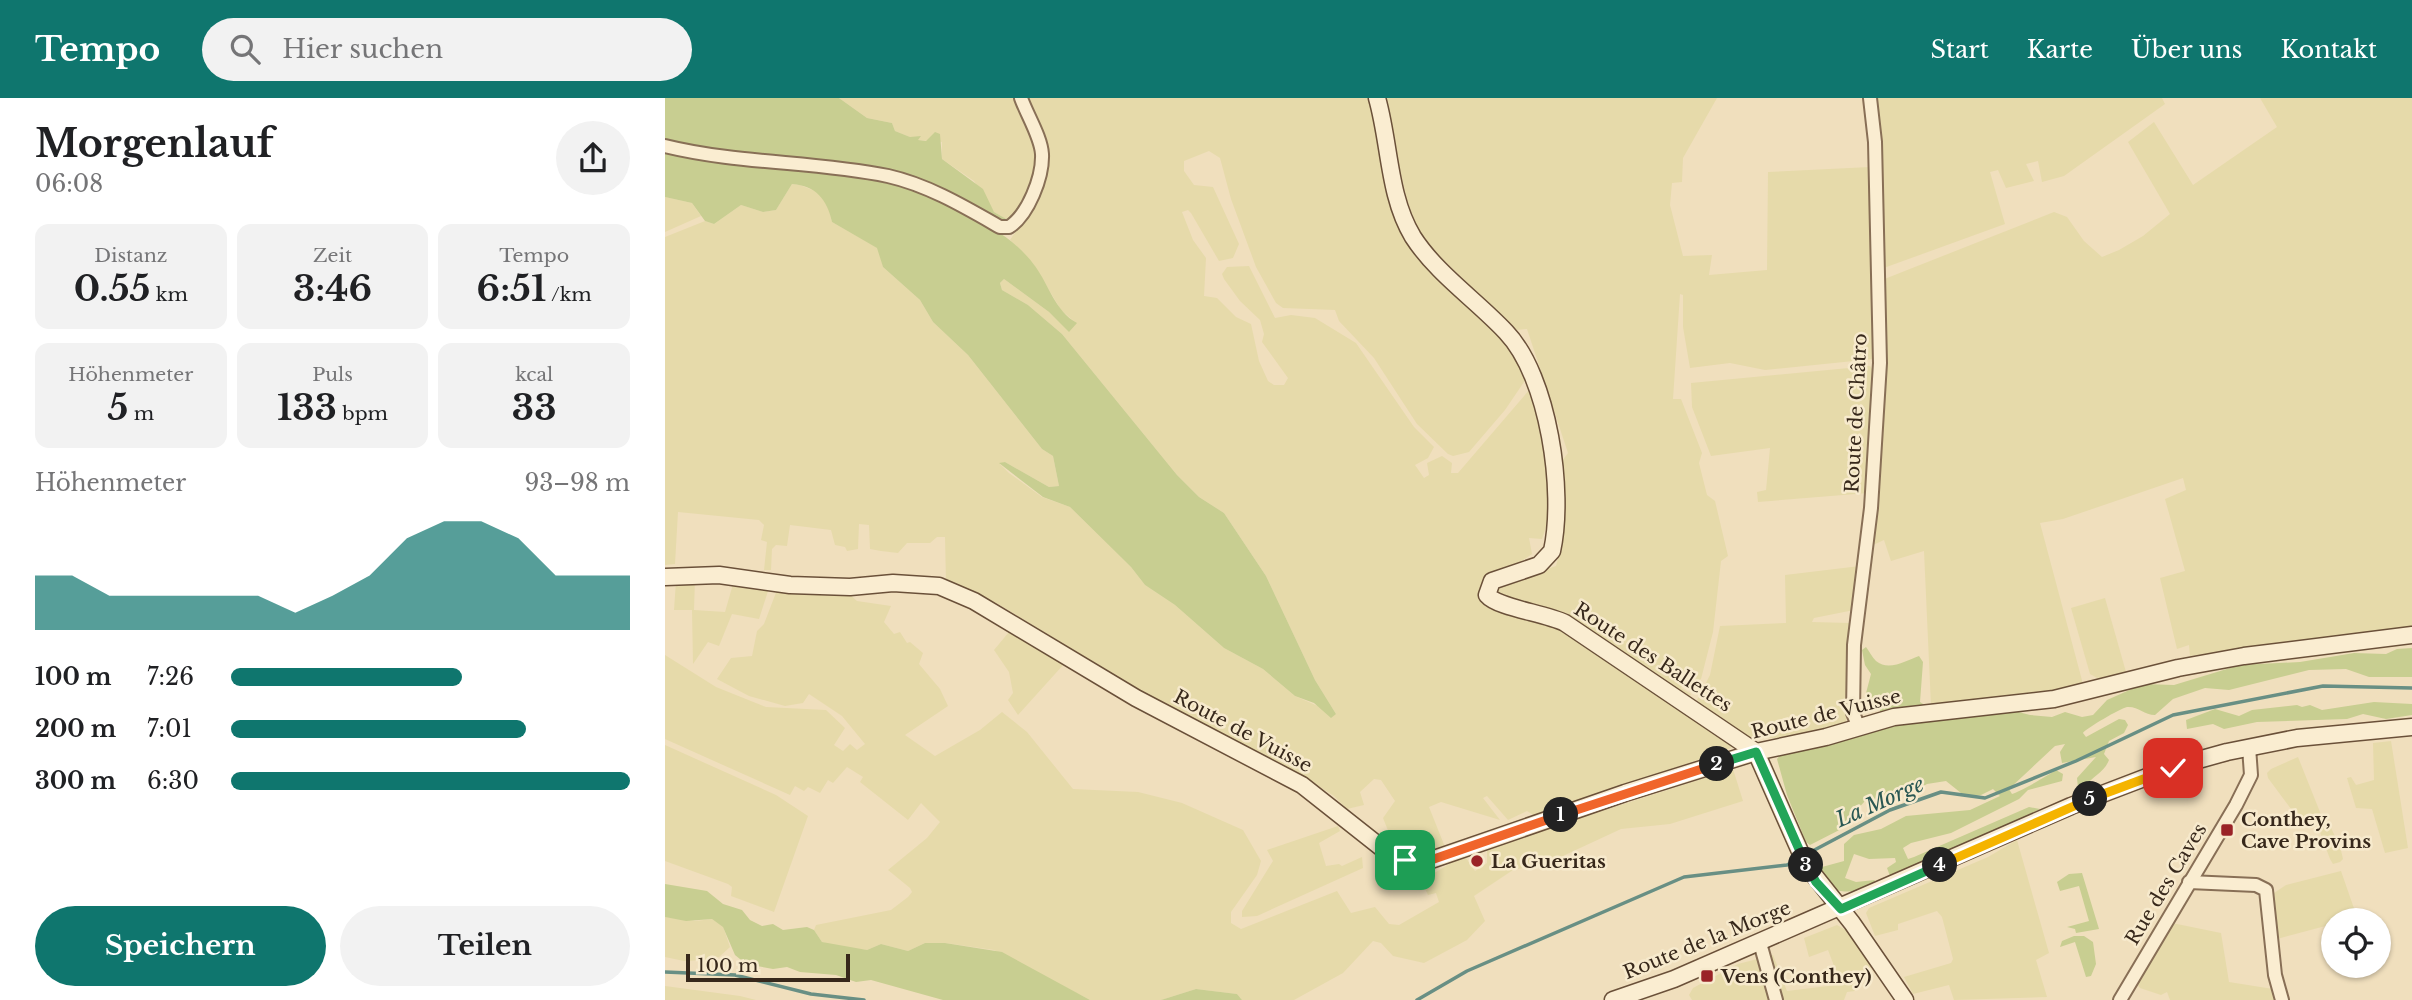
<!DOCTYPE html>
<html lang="de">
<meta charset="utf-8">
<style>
body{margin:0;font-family:"Libre Baskerville",serif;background:#f2f2f2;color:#202124;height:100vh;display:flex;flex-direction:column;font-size:26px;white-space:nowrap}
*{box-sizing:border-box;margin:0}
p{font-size:23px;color:#757577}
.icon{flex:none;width:38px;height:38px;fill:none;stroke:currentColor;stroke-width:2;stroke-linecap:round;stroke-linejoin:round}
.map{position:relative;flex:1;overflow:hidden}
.side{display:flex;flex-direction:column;background:#fff;width:665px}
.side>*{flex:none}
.tools{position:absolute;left:1656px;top:810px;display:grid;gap:14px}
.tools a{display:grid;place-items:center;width:70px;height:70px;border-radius:50%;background:#fff;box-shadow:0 2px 5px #0004;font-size:35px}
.scale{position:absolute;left:21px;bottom:18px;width:164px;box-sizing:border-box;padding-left:7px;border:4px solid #37281b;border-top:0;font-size:19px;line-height:24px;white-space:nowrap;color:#37281b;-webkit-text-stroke:5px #f7eacd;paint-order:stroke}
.pin{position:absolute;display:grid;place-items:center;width:60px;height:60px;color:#fff;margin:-30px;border-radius:14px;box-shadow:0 4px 10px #0006}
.km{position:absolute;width:35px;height:35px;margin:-18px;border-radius:50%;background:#222;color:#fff;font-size:19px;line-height:35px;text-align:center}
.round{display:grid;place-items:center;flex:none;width:74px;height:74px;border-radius:37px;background:#f2f2f2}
.overview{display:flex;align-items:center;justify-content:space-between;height:119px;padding:0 35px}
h1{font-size:38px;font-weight:700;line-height:52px}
.stats{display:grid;grid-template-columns:repeat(3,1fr);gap:10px;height:119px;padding:7px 35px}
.stats div{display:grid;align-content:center;border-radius:14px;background:#f2f2f2;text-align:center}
.stats b{font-size:35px;font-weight:700}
.stats small{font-size:19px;font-weight:400}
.stats p{font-size:19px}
.chart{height:196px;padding:14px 35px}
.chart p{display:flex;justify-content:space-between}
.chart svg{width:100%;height:126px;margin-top:7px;fill:#0f766e;opacity:.7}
.button{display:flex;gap:14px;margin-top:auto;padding:14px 35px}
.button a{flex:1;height:80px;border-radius:42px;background:#0f766e;color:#fff;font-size:28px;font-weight:700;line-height:80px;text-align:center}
.button a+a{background:#f2f2f2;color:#202124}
ul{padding:0 35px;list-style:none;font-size:23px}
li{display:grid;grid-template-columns:112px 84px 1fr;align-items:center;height:52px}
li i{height:18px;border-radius:9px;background:#0f766e}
header{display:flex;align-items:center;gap:42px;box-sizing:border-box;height:98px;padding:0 35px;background:#0f766e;color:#fff}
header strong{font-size:33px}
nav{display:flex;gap:38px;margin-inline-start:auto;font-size:24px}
.search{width:490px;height:63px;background:#f2f2f2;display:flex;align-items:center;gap:18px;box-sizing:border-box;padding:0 24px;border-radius:38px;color:#757577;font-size:26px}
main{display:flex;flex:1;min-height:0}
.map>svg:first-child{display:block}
.farmland{fill:#e6daaa}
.green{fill:#c8ce91}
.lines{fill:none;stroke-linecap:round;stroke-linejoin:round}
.stream{stroke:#688f84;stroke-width:3.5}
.street-casing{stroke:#886f56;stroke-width:16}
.secondary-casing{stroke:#6a5039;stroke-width:19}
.street{stroke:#faedd1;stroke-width:12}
.secondary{stroke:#faedd1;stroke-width:16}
.split-1-casing{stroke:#fff;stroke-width:14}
.split-2-casing{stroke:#fff;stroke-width:14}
.split-3-casing{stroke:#fff;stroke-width:14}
.split-4-casing{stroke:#fff;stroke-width:14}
.split-5-casing{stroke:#fff;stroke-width:14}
.split-6-casing{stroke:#fff;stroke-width:14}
.split-1{stroke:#f0652b;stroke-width:9}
.split-2{stroke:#f0652b;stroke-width:9}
.split-3{stroke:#22a559;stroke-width:9}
.split-4{stroke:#22a559;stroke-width:9}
.split-5{stroke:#f5b400;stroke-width:9}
.split-6{stroke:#f5b400;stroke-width:9}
.poi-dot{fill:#9a2327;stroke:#f7eacd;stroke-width:2.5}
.labels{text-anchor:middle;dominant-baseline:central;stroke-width:5;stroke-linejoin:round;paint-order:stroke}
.street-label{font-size:19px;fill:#37281b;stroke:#f7eacd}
.poi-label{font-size:19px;font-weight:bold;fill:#37281b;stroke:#f7eacd;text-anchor:start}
.water-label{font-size:21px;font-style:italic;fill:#295753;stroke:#f7eacd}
</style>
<header>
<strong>Tempo</strong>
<div class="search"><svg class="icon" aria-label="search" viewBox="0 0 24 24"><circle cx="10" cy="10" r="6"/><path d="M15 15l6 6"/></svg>Hier suchen</div>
<nav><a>Start</a><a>Karte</a><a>Über uns</a><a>Kontakt</a></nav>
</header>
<main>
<section class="side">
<div class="overview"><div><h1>Morgenlauf</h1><p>06:08</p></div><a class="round"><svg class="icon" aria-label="share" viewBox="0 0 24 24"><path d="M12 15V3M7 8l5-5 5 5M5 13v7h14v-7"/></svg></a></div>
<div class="stats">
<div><p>Distanz</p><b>0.55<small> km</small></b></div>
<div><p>Zeit</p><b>3:46</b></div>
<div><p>Tempo</p><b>6:51<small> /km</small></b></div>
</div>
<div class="stats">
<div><p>Höhenmeter</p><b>5<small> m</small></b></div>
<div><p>Puls</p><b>133<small> bpm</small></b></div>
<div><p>kcal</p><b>33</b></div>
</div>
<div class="chart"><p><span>Höhenmeter</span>93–98 m</p>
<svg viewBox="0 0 160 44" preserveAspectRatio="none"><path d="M0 44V25L10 25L20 32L30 32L40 32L50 32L60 32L70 38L80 32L90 25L100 12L110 6L120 6L130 12L140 25L150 25L160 25V44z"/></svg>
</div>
<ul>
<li><b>100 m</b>7:26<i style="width:58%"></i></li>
<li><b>200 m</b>7:01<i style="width:74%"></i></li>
<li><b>300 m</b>6:30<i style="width:100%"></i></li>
</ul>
<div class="button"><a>Speichern</a><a>Teilen</a></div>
</section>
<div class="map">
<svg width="1747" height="902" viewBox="0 0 1747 902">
<rect width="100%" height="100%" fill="#f0dfbd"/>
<!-- farmland -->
<g class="farmland">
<path d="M174,0H352L372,52V64L355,112L343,122L329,114L309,83L277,61V44L252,42L230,33L227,25L202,20Z"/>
<path d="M361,0H707L733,123L846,246L861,281L840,312L804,354L788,358L783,356L752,326L709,260L674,223L670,212L618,210L611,205L591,169L566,101L555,60L544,53L519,63V73L529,87L548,89L574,146L568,160L554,163L526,115L523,112L517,114L528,142L541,160L539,198L552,200L571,219L586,226L594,263L603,283L609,287H619L623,280L597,244L599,236L595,222L575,203L559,181L557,176L562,169L584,168L610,220L626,217L650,220L691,245L749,329L769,349L763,360L750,367L759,380L764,377L762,365L777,358L787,365L786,375H793L865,291L883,354L884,420L877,441L864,440L867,456L816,491L881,520L1067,647L1066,650L871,719L862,713L843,722L822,698L818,700L835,722L776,704L764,709L780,749L756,755L726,740L718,720L730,703L716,682L709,681L695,694L699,707L682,711L669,698L639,679L505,610L333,506L281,484L280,439H272L265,445H242L233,455L216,453L205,451L204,427L194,426L193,451L182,453L180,449L170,447L166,432L125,427L122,448L111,447L107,451L106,472H99L102,444L96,442L99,427L94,422L13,414L10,466L0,467V139L40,123L49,126L76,107L98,114L111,112L127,86L135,87L155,95L163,108L167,124L213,150L218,169L255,202L268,224L303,257L377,351L388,358L394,388L384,389L340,364L335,366L344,375L377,399L405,409L466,469L480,487L510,507L559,550L598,571L630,598L671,616L650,582L601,478L559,415L534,399L512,377L397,236L363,207L337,192L335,185L339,181L384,214L404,233L411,225L396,212L369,167L345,142L361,118L378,74Z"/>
<path d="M719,0H1052L1018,60L1017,84L1007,85L1005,107L1018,158L1047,157L1044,177L1102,172L1103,74L1205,69L1211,258L1208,261L1100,272L1065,265L1025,270L1018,229V197L1015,196L1008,301H1016L1037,355L1034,365L1042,397L1050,403L1063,458L1056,463L1048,534L1036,581L1025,589L1018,587L1016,590L1026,596L1024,600L921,529L830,495L833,487L891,468L898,441L895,439L896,374L897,363L903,355L862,231L852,232L847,228L772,156L753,132L742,102Z"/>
<path d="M1211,0H1497L1500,6L1399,78L1377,84L1373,63L1361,66L1369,83L1341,90L1333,72L1325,74L1340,126L1216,171Z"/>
<path d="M1595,0H1747V532L1525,558L1524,547L1512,551L1495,480L1520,473L1500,401L1521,392L1518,380L1398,421L1375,425L1418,586L1387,595L1266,608L1259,453L1226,463L1219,442L1208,447L1217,182L1389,114L1402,119L1419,143L1437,159L1454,152L1478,138L1505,116L1463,44L1489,24L1528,87L1612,29Z"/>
<path d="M0,99L27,105L36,118L0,134Z"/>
<path d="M1205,268L1210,275L1203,395L1093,404L1092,394L1101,392L1105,350L1046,358L1027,309L1026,285Z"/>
<path d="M1195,468L1189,512L1149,520L1147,524L1185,525L1181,628L1134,640H1086L1034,606L1032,602L1045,577L1055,528L1121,525L1120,477Z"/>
<path d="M30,481L29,512L60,514L68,486L104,490L94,521L67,516L54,548L43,544L28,566L27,512H9L11,483Z"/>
<path d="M112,492L183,495L192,503L226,508L219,524L229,536L235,534L242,545L245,544L258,555L254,566L275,591L283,608L240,637L270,658L315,632L337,614L362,634L408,691L473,694L517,705L578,732L596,763L592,777L566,814V825L576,831L672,793L686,815L710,809L724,826L734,827L774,804L771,795L763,797L754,778L771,774L799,757L810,773L822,765V750L1068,671L1078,703L1005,726L956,731L885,764L848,772L809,798L820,823L802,842L759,865L728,858L716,845L708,843L678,875L629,902H577L572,896L531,891L496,902H425L329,852L280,845H260L243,853L216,846L202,852L172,849L157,844L149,832L151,827L226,812L243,799L247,794L245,790L223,772L262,740L275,724L256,705L243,722L195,684L198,679L182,669L168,685L163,682L155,695L143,689L139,693L130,688L125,697L0,641V557L51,589L101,609L161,612L180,630L169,647L178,653L185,646L192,652L200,646L177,618L144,596L138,605L120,608L84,598L52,581L66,560L87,558L92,533L99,526Z"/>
<path d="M1440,500L1461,574L1434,581L1425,576L1406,510Z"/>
<path d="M344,534L399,566L353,617L343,602L348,595L344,574L329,552Z"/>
<path d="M1726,643L1743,750L1720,755L1707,711L1691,710L1682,680L1686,679L1691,687L1709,682L1708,645Z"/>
<path d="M0,647L111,697L143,718L109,814L66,798L67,789L63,786L0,763Z"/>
<path d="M1633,659L1657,719L1663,724L1675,748L1678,761L1675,764L1668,766L1665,761L1650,721L1635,723L1603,680L1602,675L1606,671Z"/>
<path d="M673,728L675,733L654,745L661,768L674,766L677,768L697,759L698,770L592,818L577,819V813L608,763L602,752Z"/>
<path d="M1352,742L1384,855L1371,862L1382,899L1289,902L1284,887L1248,896L1239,879L1286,865L1288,861L1277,819L1272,813L1233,826V832L1210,838L1201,815L1204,810L1323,759Z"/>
<path d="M1676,773L1692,819L1668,822V826L1612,841L1609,795L1621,787Z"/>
<path d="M0,819L30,823L47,821L58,828L65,849L54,859L39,862L19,863L0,859Z"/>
<path d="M1507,825L1556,835L1564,884L1608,891L1611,902H1505L1502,894L1496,897L1475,890L1472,886Z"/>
<path d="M1172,827L1188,836L1207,869L1190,878L1188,883L1190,893L1182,894L1179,902H1027L1024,897L1028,890L1073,866L1108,857L1122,893L1171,887L1174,881L1163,852L1144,859L1139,840Z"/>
<path d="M0,888L75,898L91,902H0Z"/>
</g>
<!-- green -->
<g class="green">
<path d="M0,0H174L202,20L227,25L230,33L245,39L256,38L253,42L261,43L270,34L275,36L277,61L318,91L329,114L343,122L328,124V131C344,140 359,153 370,168C384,187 390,213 412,225L404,234L384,214L339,181L335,185L337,192L363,207L397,236L512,377L534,399L559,415L601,478L650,582L671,616L666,620L649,605L630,598L598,571L559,550L510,507L480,487L466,469L405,409L378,399L334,365L340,364L384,389L394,388L388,358L377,351L303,257L268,224L255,202L218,169L212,150L167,124C162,101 151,88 127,86L111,112L98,114L76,107L49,126L40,123L27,105L0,99Z"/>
<path d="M1201,549C1204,553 1207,559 1211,563C1224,574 1242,562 1254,558L1258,564L1255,604L1277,618H1320L1346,612L1365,617L1387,619L1400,614L1417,619L1428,617L1442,602L1478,586L1509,587L1575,567L1635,564L1689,555L1721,556L1732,551L1747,550V579H1704L1681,571L1644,572L1564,592L1540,590L1508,601L1490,617C1479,617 1473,608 1462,609C1456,610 1420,631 1418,635L1421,639L1454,621L1460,622L1463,627L1459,635L1444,643L1439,656L1444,662C1439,675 1427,678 1419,690H1413L1412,680L1431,659L1397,665L1395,654L1400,646L1390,648L1344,691L1347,696C1354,694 1384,677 1391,672L1398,676L1397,683L1363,692L1354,701L1286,735L1246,745L1238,750L1243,761L1249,759L1364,709L1375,711L1302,747L1225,778L1222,770L1231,764L1230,760L1204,761L1189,756L1180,780L1191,784L1210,782L1207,788C1184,796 1165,799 1156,772L1157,769L1179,763V746L1189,737L1216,731L1241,718L1305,712L1335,698L1328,691L1316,697L1301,699L1281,683L1262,686L1246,695L1231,694L1211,702L1200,703L1188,716V725L1145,747L1141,744L1122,697L1112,661L1116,656L1149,651L1215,615V610L1200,599L1206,576L1200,567L1197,552Z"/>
<path d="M1709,604L1747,606V617L1721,621L1698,616L1682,621L1592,624L1559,631L1548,626L1522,631L1521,622L1550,611L1574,618L1587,612L1632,607L1637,609L1645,607L1657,612Z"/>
<path d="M1417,775L1434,831L1411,835L1410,831L1402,829L1424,823L1414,788L1395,793L1392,784L1404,776Z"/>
<path d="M0,786L42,793L58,806L77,812L85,822L97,828L108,826L118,832L142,829L149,832L157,844L202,852L216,846L243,853L260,845H280L337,854L425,902H278L206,882L191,884L171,877L135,874L122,869L108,871L81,866L70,857L58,829L47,821L21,823L0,819Z"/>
<path d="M1409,838H1419L1428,844L1431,866L1426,878L1421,879L1410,844L1395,849L1397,843Z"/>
<path d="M531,891L572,896L577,902H496Z"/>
</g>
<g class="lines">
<!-- stream -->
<g class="stream">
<path d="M1140,757L1225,712L1276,694L1320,700L1411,663L1508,617L1658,588L1747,590"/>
<path d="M0,874L70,877L146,896L199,902"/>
<path d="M752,902L802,873L1019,779L1122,767L1133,761"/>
</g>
<defs>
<g id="street">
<path d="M0,48C73,66 150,63 223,78C263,87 300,109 335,129H344C363,117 378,79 377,56C376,39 362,17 356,0"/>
<path d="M1194,630L1188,615L1189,547L1206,410L1215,265L1210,44L1205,0"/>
<path d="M1524,784L1591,787L1601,792L1610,877L1617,902"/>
<path d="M1095,845L1111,902"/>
<path d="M1455,902L1571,707L1586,677L1584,649"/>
</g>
<g id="secondary">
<path d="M712,0C725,45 723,98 748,139C772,176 811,202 841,234C884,279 900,394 887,453L874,467L827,483L822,497C833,510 880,515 900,525L1091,654L1141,767L1187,825L1240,902"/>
<path d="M0,479L54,477L125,487L185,489L228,485L274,488L309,503L471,600L637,687L718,751L740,762H766L960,695L1091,654L1161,639L1229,619L1389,601L1513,570L1579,558L1747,537"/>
<path d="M948,902L1009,881L1406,708L1508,669L1562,654L1632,640L1747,629"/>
</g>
</defs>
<!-- street casing -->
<use href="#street" class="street-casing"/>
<!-- secondary casing -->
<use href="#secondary" class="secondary-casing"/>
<!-- street -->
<use href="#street" class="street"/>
<!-- secondary -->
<use href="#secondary" class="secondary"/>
</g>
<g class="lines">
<defs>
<path id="split-1" d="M740,762H766L896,717"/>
<path id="split-2" d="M896,717L1052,666"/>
<path id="split-3" d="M1052,666L1091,654L1141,767"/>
<path id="split-4" d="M1141,767L1151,784L1176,811L1275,767"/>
<path id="split-5" d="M1275,767L1425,701"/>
<path id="split-6" d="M1425,701L1508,670"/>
</defs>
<!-- split-1 casing -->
<use href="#split-1" class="split-1-casing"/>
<!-- split-2 casing -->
<use href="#split-2" class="split-2-casing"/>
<!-- split-3 casing -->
<use href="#split-3" class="split-3-casing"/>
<!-- split-4 casing -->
<use href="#split-4" class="split-4-casing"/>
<!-- split-5 casing -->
<use href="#split-5" class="split-5-casing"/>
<!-- split-6 casing -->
<use href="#split-6" class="split-6-casing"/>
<!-- split-1 -->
<use href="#split-1" class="split-1"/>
<!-- split-2 -->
<use href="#split-2" class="split-2"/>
<!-- split-3 -->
<use href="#split-3" class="split-3"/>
<!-- split-4 -->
<use href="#split-4" class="split-4"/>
<!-- split-5 -->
<use href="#split-5" class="split-5"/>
<!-- split-6 -->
<use href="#split-6" class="split-6"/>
</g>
<!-- markers -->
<g class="poi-dot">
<rect x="1555" y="725" width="14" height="14" rx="3.5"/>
<circle cx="812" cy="763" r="7"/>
<rect x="1035" y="871" width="14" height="14" rx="3.5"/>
</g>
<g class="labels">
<!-- street labels -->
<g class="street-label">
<text transform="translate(1191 315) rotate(-87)">Route de Châtro</text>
<text transform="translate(988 559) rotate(33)">Route des Ballettes</text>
<text transform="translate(1161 616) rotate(-14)">Route de Vuisse</text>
<text transform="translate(578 633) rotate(28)">Route de Vuisse</text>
<text transform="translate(1501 786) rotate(-59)">Rue des Caves</text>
<text transform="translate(1042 842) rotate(-22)">Route de la Morge</text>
</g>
<!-- poi labels -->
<g class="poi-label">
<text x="1576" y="721">Conthey,<tspan x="1576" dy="22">Cave Provins</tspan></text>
<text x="826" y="763">La Gueritas</text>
<text x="1056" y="878">Vens (Conthey)</text>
</g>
<!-- water labels -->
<g class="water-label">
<text transform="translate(1215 704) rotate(-24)">La Morge</text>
</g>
</g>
</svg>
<div class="tools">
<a><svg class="icon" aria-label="locate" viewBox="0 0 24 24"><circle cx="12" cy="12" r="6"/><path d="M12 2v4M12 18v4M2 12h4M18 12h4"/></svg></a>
</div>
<div class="scale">100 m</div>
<div class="pin" style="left:740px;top:762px;background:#1e9e55"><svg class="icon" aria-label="arrive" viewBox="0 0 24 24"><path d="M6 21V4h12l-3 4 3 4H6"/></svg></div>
<div class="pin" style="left:1508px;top:670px;background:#d93025"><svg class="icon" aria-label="check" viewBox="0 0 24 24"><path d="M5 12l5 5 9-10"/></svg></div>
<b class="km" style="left:896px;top:717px">1</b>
<b class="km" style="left:1052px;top:666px">2</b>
<b class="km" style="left:1141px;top:767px">3</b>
<b class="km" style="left:1275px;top:767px">4</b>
<b class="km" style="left:1425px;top:701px">5</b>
</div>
</main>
